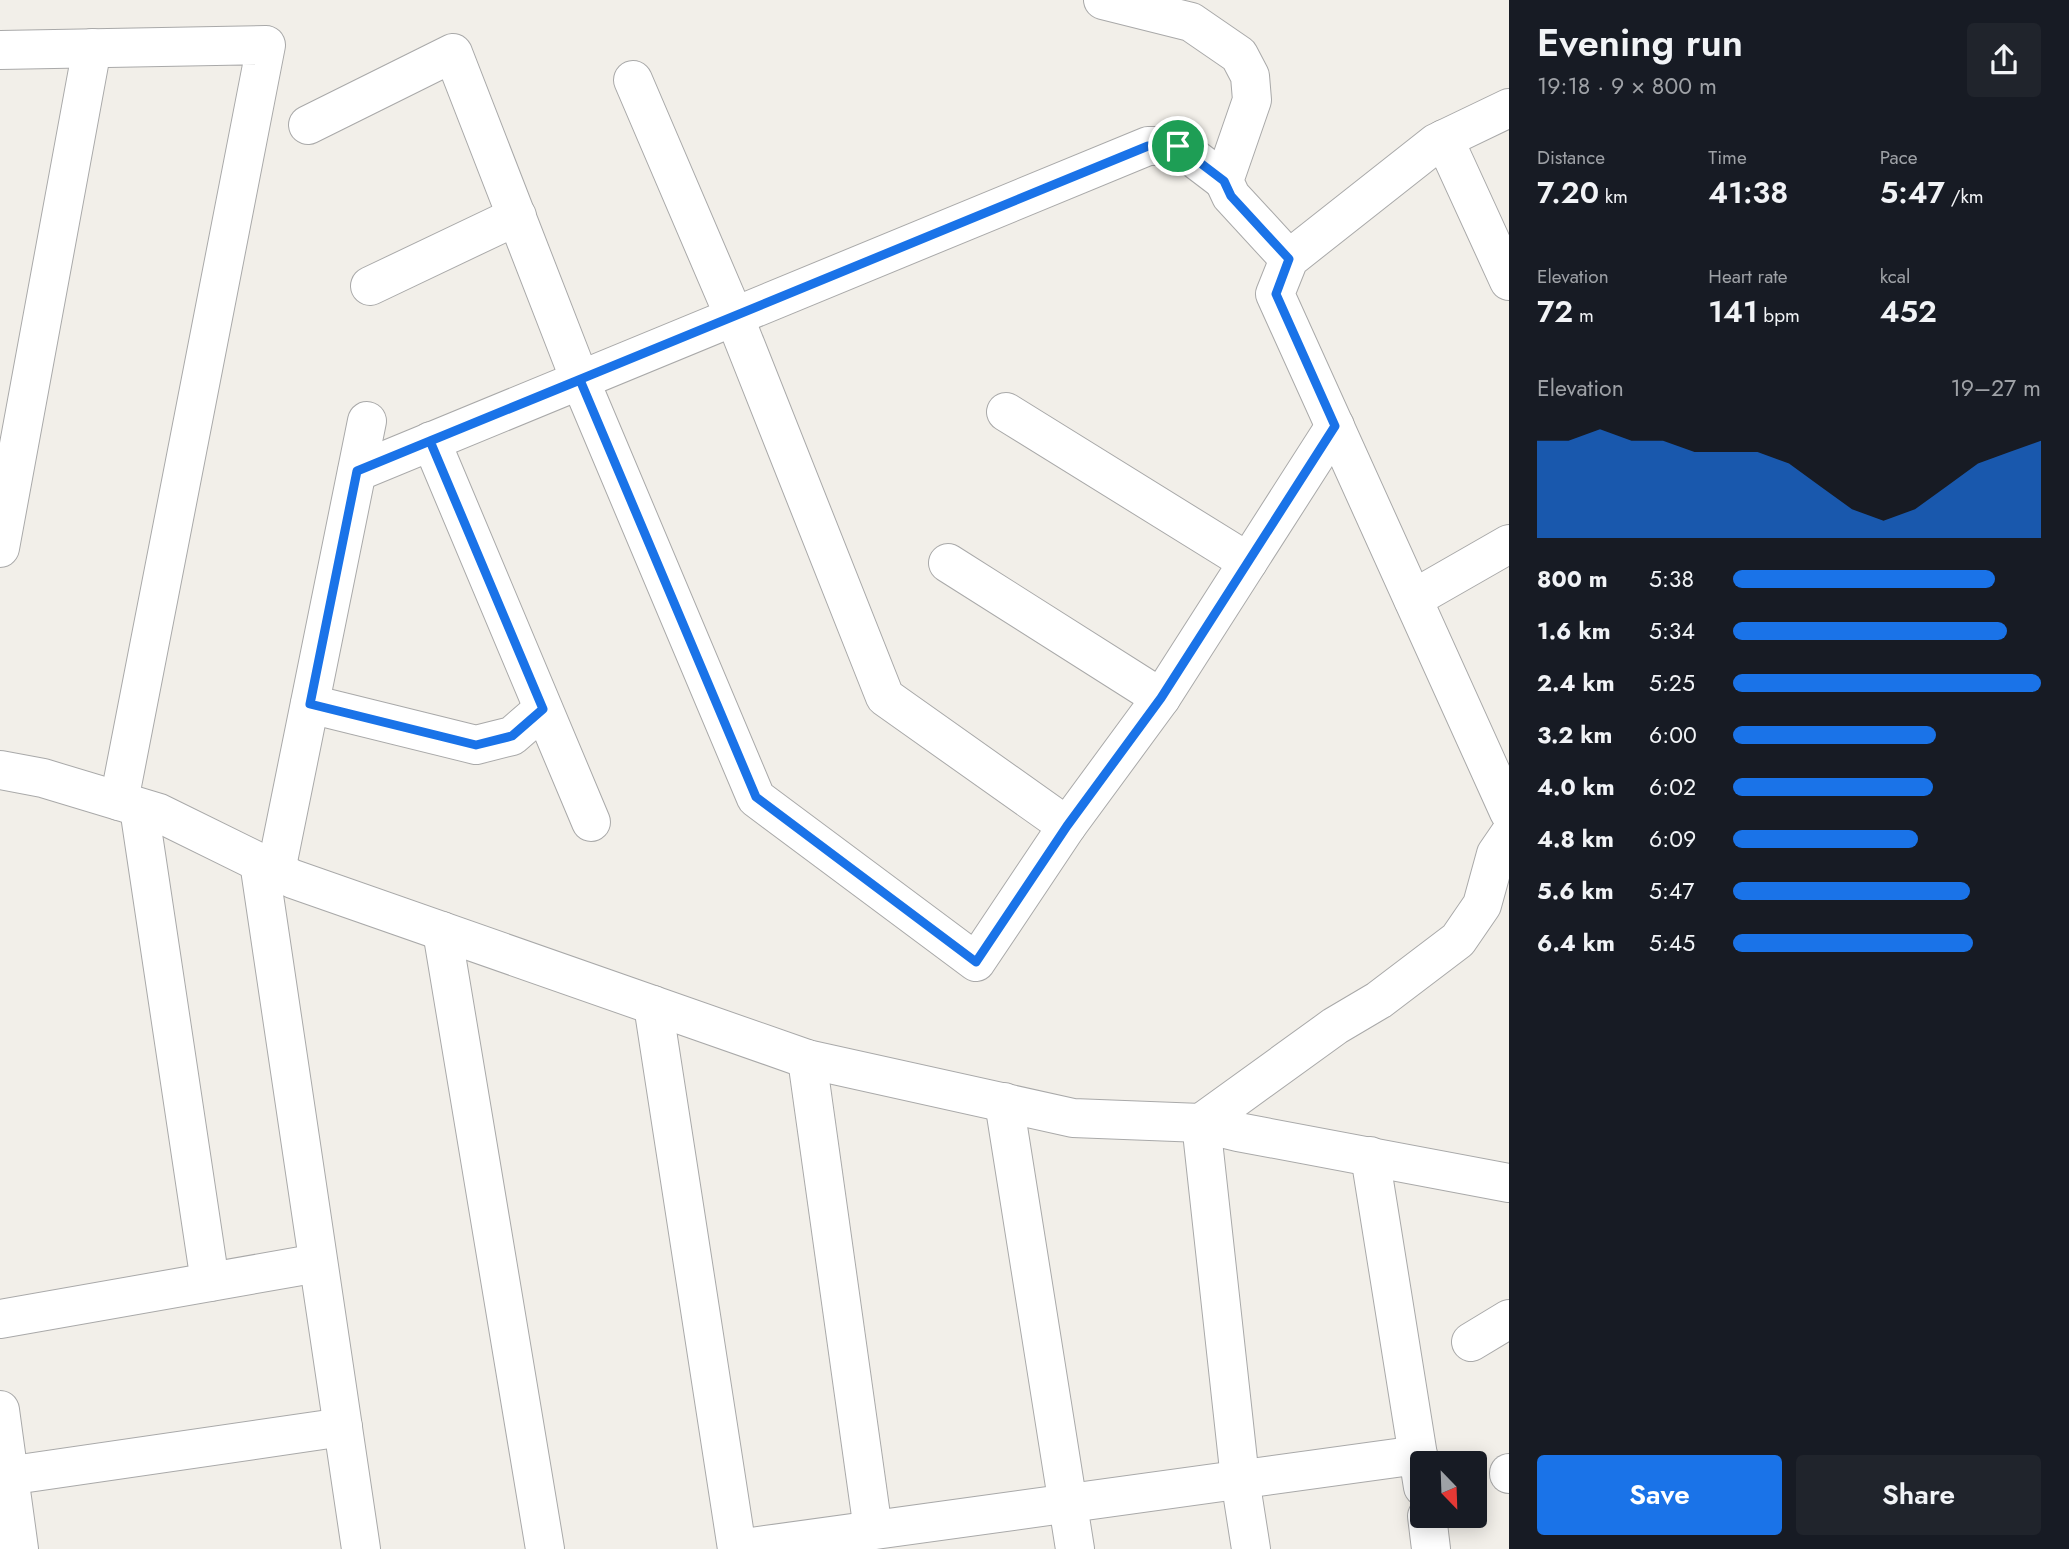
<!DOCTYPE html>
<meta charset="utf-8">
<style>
body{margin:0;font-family:Jost,sans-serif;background:#20242c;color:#f1f3f6;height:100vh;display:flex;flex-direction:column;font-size:26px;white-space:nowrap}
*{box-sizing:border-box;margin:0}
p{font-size:23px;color:#9ea1a6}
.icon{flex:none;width:38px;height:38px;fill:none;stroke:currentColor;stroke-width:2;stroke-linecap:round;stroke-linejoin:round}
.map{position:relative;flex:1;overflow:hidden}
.drawer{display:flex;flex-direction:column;background:#171b24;width:560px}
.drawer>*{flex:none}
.needle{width:46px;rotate:157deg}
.controls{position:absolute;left:1410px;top:1451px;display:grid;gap:14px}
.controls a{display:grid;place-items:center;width:77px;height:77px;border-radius:7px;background:#171b24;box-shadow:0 4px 18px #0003;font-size:35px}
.pin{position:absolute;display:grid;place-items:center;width:60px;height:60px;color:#fff;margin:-30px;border:4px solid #fff;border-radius:50%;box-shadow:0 2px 7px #0007}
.round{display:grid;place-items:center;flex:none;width:74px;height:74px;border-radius:7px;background:#20242c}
.head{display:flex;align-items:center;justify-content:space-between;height:119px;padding:0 28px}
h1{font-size:38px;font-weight:600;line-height:52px}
.metrics{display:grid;grid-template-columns:repeat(3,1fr);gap:10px;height:119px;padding:7px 28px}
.metrics div{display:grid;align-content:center}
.metrics b{font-size:30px;font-weight:600}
.metrics small{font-size:19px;font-weight:400}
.metrics p{font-size:19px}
.chart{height:196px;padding:14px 28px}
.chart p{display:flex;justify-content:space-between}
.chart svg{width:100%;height:126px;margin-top:7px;fill:#1a73e8;opacity:.7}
.action{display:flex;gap:14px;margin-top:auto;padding:14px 28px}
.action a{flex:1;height:80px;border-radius:7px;background:#1a73e8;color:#fff;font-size:28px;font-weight:600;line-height:80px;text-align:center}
.action a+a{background:#20242c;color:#f1f3f6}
ul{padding:0 28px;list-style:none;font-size:23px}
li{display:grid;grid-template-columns:112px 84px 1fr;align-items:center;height:52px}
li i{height:18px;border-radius:9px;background:#1a73e8}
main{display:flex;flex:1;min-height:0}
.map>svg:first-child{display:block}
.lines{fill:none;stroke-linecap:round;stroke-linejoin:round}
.minor-casing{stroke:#a9a9a9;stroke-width:40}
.minor{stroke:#fff;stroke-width:38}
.route-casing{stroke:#fff;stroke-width:14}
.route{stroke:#1a73e8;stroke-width:9}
</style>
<main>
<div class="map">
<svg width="1509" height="1549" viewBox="0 0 1509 1549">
<rect width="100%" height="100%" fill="#f2efe9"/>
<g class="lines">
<defs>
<g id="minor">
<path d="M1103,0L1191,22L1239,55L1250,76L1252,100L1224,181L1231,196L1289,259"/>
<path d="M0,50L266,45L119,801"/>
<path d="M633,80L734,316L885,697L1067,826"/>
<path d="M1509,108L1436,143L1289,259L1275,294L1509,812"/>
<path d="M308,125L453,53L580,380L756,798L976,962L1067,826L1161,698L1335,426"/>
<path d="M1444,139L1509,281"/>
<path d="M370,286L517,216"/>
<path d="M1006,412L1248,562"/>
<path d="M431,441L591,822"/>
<path d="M357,472L1148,146H1178L1224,181"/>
<path d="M0,548L92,48"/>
<path d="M948,563L1161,698"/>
<path d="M1413,599L1509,544"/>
<path d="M310,704L476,745L512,736L543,709"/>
<path d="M0,770L43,778L159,813L293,879L807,1059L1073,1118L1201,1123L1238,1132L1509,1183"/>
<path d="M139,808L210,1282"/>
<path d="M259,862L361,1549"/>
<path d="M276,871L367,421"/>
<path d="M442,931L545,1549"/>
<path d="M653,1005L737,1549"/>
<path d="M807,1059L873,1530"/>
<path d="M1004,1102L1075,1549"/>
<path d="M1201,1123L1335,1026L1379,1000L1458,940L1482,905L1496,854L1509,835"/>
<path d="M1201,1123L1240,1479L1251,1549"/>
<path d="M1370,1156L1423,1487"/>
<path d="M0,1319L318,1263"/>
<path d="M1471,1342L1509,1319"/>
<path d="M0,1410L19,1549"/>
<path d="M1509,1474V1473"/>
<path d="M0,1477L343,1427"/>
<path d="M1427,1516L1431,1549"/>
<path d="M737,1549L1418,1455"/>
</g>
</defs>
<!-- minor casing -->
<use href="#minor" class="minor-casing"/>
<!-- minor -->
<use href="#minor" class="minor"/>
</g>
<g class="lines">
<defs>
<path id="route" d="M1178,146H1148L357,471L310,704L476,745L512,736L543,709L430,441L580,380L756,797L976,962L1067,826L1161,698L1335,426L1276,294L1289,259L1231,196L1224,181L1178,146"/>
</defs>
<!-- route casing -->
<use href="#route" class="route-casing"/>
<!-- route -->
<use href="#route" class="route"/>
</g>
</svg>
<div class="controls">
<a><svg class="needle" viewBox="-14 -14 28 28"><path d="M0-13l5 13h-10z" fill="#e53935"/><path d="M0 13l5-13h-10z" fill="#9ea1a6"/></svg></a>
</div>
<div class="pin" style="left:1178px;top:146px;background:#1e9e55"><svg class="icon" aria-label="arrive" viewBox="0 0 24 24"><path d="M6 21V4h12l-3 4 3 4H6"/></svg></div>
</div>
<section class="drawer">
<div class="head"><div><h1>Evening run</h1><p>19:18 · 9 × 800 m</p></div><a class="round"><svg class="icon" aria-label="share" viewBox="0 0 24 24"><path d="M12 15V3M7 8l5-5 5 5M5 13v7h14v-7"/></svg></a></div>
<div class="metrics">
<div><p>Distance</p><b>7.20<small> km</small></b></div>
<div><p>Time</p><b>41:38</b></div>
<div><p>Pace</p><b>5:47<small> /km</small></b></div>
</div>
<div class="metrics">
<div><p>Elevation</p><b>72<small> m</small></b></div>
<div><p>Heart rate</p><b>141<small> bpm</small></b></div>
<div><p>kcal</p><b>452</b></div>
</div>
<div class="chart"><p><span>Elevation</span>19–27 m</p>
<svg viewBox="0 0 160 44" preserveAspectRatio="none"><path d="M0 44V10L10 10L20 6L30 10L40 10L50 14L60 14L70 14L80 18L90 26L100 34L110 38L120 34L130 26L140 18L150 14L160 10V44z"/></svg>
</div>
<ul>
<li><b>800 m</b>5:38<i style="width:85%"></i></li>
<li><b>1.6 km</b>5:34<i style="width:89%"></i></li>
<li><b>2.4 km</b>5:25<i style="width:100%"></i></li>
<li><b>3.2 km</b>6:00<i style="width:66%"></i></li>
<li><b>4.0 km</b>6:02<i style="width:65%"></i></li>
<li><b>4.8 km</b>6:09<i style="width:60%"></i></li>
<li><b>5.6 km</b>5:47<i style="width:77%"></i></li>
<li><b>6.4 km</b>5:45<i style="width:78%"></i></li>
</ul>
<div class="action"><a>Save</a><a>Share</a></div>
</section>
</main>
